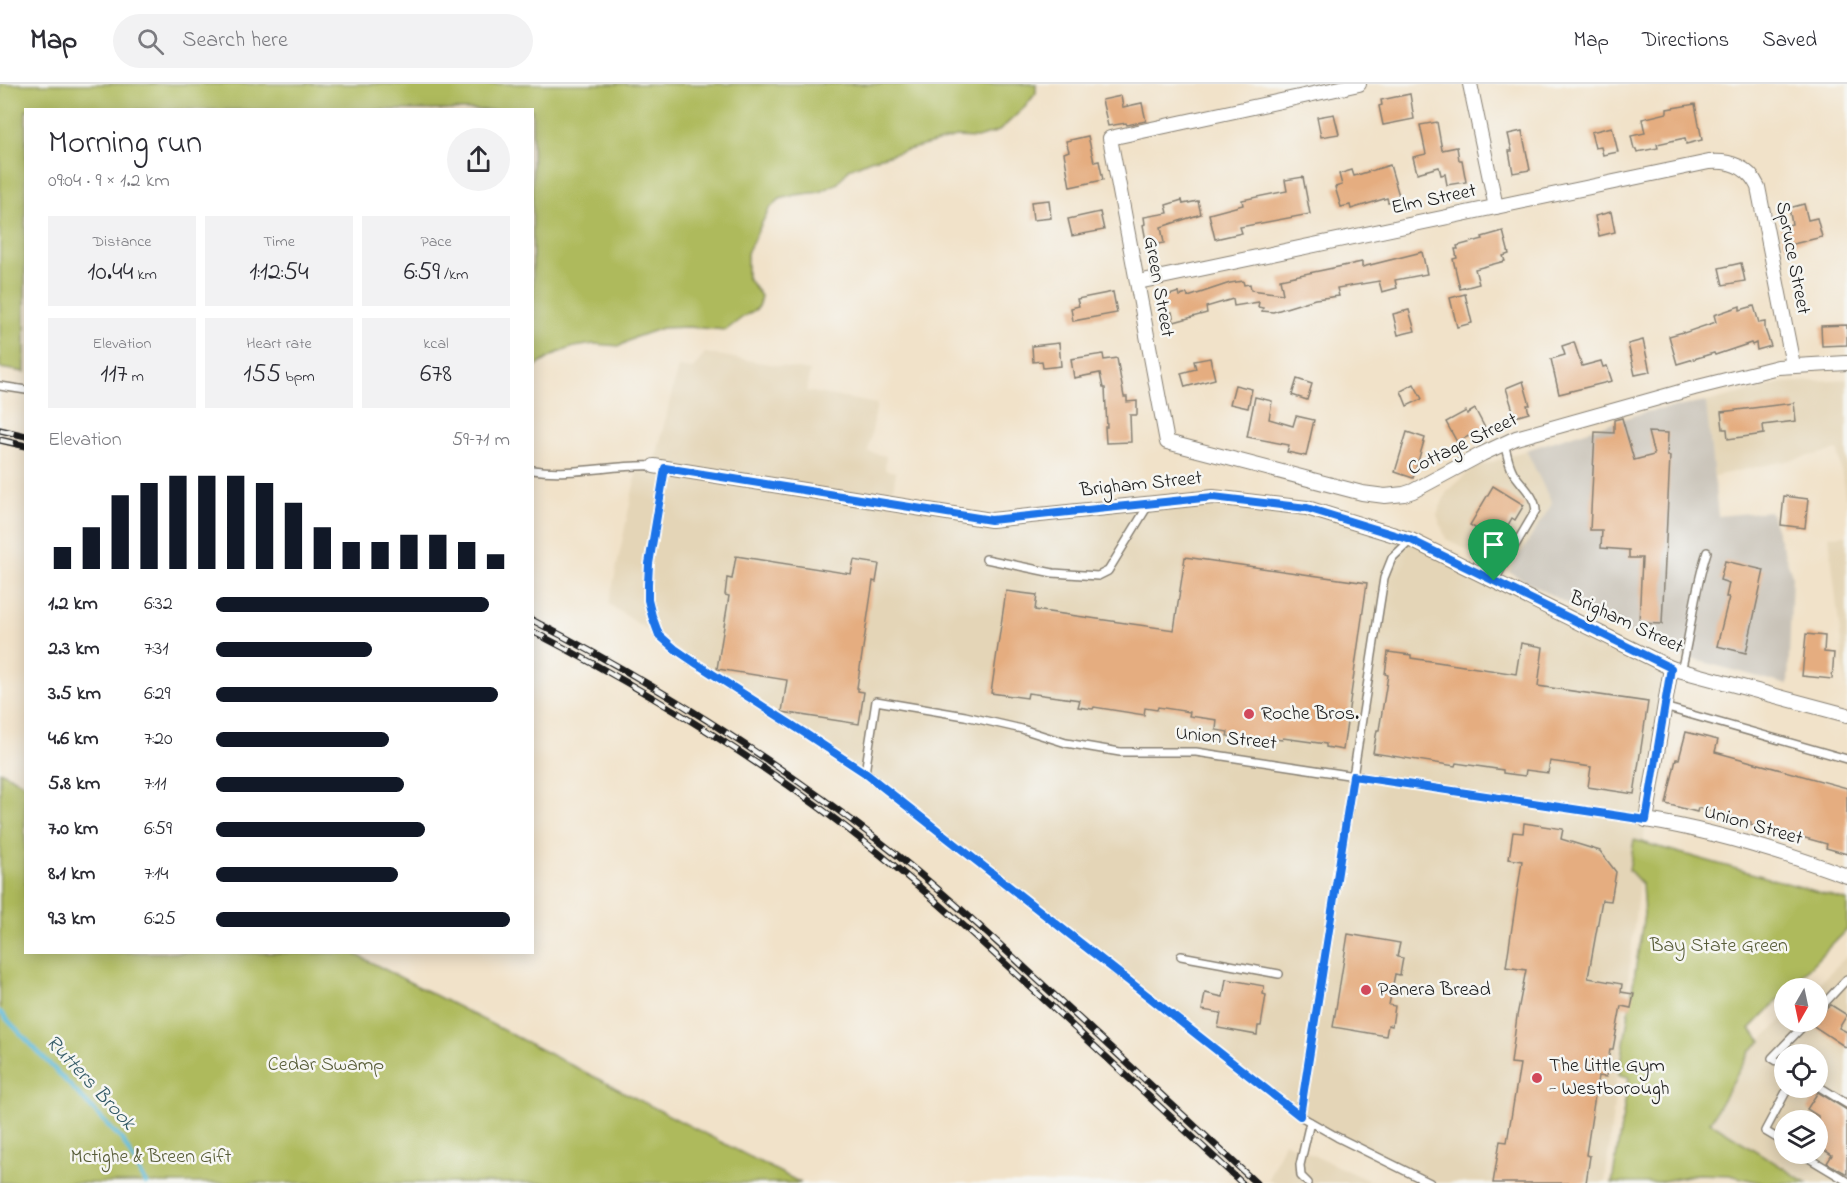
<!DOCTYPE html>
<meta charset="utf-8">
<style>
body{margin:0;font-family:"Indie Flower",sans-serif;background:#f2f2f3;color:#2b2b33;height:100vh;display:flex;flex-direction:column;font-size:22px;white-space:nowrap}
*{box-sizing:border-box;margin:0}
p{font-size:20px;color:#7c7c81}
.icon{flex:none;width:33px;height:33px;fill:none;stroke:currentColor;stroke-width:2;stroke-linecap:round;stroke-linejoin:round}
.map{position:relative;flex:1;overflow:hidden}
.side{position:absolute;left:24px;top:24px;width:510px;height:846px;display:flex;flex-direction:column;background:#fff;border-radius:0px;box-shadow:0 3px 15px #0003}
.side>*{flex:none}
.needle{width:39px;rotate:189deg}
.buttons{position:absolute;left:1774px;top:894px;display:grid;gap:12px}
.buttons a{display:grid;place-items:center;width:54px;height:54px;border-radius:50%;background:#fff;box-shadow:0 3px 15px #0003;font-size:30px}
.pin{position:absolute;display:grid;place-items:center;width:51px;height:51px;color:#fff;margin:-62px -26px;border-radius:50% 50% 50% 0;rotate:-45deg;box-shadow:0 0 6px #0007}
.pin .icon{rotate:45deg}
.round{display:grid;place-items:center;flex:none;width:63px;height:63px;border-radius:32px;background:#f2f2f3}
.overview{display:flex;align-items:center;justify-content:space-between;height:102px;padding:0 24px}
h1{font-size:33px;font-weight:600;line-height:45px}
.figures{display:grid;grid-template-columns:repeat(3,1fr);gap:9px;height:102px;padding:6px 24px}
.figures div{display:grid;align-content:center;border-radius:0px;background:#f2f2f3;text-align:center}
.figures b{font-size:26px;font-weight:600}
.figures small{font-size:16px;font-weight:400}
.figures p{font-size:16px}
.chart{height:168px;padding:12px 24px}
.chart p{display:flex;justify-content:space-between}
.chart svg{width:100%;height:108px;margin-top:6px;stroke:#111827;stroke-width:6}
ul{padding:0 24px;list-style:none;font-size:20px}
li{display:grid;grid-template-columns:96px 72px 1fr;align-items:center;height:45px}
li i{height:15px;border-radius:8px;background:#111827}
header{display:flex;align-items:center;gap:36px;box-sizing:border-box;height:84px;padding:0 30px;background:#fff;border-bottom:2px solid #e1e1e2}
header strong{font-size:28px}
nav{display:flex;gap:33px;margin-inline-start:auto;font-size:21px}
.search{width:420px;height:54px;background:#f2f2f3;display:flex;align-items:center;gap:15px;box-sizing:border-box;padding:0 21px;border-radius:33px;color:#7c7c81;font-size:22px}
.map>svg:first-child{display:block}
.built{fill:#e4d5b7;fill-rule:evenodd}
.industrial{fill:#c9c3b8}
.green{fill:#aeba5c;stroke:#656b3c;stroke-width:1.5}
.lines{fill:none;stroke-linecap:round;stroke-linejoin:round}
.stream{stroke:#5ab9d8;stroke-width:4.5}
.building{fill:#e5ad80}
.lane-casing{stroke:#867f72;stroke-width:10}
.street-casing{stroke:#867f72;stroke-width:16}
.lane{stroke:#fff;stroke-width:7}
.street{stroke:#fff;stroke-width:14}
.rail-casing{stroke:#1c1c1c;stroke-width:7}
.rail{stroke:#f6f6f2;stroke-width:4.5;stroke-dasharray:14;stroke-linecap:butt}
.route-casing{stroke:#fff;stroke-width:12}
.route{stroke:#1a73e8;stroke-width:8}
.poi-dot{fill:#d1495b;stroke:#f6f6f2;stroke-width:2}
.labels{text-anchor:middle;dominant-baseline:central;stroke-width:5;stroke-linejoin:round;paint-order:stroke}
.street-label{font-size:20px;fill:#1c1c1c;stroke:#f6f6f2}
.poi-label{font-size:20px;fill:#1c1c1c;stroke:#f6f6f2;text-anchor:start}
.park-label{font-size:20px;fill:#565b36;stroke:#f6f6f2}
.water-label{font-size:21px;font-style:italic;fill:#355b67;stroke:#f6f6f2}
</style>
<header>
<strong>Map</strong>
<div class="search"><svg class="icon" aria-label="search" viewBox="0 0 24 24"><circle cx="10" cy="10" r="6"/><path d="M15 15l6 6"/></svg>Search here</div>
<nav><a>Map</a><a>Directions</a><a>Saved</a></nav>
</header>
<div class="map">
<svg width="1847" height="1099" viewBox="0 0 1847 1099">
<rect width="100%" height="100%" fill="#f6f6f2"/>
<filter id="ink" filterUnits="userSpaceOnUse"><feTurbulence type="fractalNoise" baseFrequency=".0167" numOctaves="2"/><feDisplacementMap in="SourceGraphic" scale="12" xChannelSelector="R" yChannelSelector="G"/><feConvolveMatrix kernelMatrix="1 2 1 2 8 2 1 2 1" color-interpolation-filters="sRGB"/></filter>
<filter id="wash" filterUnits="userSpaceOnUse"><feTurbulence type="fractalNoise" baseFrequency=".008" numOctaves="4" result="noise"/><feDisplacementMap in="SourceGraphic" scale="24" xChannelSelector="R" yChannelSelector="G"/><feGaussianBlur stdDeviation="1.35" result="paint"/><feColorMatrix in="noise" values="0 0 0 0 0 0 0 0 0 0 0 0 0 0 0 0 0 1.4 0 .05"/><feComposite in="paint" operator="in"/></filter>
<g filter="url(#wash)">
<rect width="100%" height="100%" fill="#f1e2c9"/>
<!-- built -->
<g class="built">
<path d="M705,269L810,287L806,307L877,320L868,368L886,372L885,386L896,388L891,420L991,436L1213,413L1307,424L1411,456L1671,584L1646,736L1605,1099H1430L1300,1032L865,689L697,580L609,520L638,381L654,382L678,283L693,285Z"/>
<path d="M1847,295V423L1838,366L1714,392L1706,318L1782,299Z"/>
<path d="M1526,366L1553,419L1509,488L1446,455L1437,431L1446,409L1472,385Z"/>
<path d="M1847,451V611L1829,452Z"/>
<path d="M1847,872V1099H1807L1710,1038L1751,966L1785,933V938H1818V904H1814ZM1785,970H1818V1004H1785ZM1785,1036H1818V1070H1785Z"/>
<path d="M1284,1058L1374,1099H1273L1268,1095Z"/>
</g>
<!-- industrial -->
<path class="industrial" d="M1706,318L1718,432L1770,427L1792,491L1788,601L1670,569L1586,530L1509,488L1552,420L1526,366L1645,328Z"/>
<!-- green -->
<g class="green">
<path d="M0,0H1036V9L1025,23L999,47L977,54L956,53L870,76L849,85L838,99L820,108L795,111L780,115L769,125L747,169V193L761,212L758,224L743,233L726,246L688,243L662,244L636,253L620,262L594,260L574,263L557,269L533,284L532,26H26L25,288L0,284Z"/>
<path d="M0,687L25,700L26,868L353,869L801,1099H0Z"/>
<path d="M1634,756L1847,816V845L1789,904H1785V909L1750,945L1762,957L1751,966L1710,1038L1807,1099H1762L1729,1091L1697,1090L1654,1099H1612L1629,993L1619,991L1644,830L1642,800L1629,786Z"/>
</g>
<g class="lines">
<!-- stream -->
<path class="stream" d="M0,928L123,1057L146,1099"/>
</g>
<g id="blocks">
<!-- building -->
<g class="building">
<path d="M1410,10L1414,35L1383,41L1379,22L1382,21L1381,16Z"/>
<path d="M1121,12L1123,23L1142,19L1146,37L1127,41L1126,39L1108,42L1102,16Z"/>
<path d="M1695,20L1702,56L1686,60L1685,54L1657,60L1658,64L1637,68L1636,65H1634L1631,52L1645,49L1642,35L1667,29V25Z"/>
<path d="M1334,30L1339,50L1321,53L1317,33Z"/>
<path d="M1437,38L1442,66L1457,63L1459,76H1462L1466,98L1447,101L1445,90L1441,91L1439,83L1417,89L1413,73L1426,70L1420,41Z"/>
<path d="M1612,43L1618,68L1603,71L1601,63L1595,64L1591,48Z"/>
<path d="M1522,47L1530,86L1513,89L1509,67H1512L1508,50Z"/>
<path d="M1088,52L1094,78L1099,77L1103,96L1070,103L1064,69L1069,67L1066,57Z"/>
<path d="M1390,81L1400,115L1388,118L1387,114L1351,125L1350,121L1341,123L1335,103L1342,101L1339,90L1352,86L1354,92Z"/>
<path d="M1303,93L1310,130L1240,143L1242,149L1215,155L1209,130L1243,121L1242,116L1287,107L1285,96Z"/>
<path d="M1049,116L1051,134L1033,136L1031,118Z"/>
<path d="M1182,116L1183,120L1198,117L1201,130L1161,143L1164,159L1147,162L1143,141L1145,140L1144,133L1168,129L1166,121Z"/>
<path d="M1804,120L1808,136L1817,134L1822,153L1785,162L1780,143L1792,140L1789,124Z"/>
<path d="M1100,128L1104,146L1072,152L1068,135Z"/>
<path d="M1611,128L1615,148L1599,152L1595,132Z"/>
<path d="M1503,147L1509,170L1503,172L1505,177L1475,185L1479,200L1460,205L1453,175L1457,174L1455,165H1458L1457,162L1483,155L1482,153Z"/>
<path d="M1422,168L1427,190L1395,196L1397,204L1382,208L1379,197L1337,204L1339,212L1315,215L1273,228L1262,227L1263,224L1258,223L1259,218L1234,222L1233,215L1206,223L1207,229L1174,238L1172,228L1167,230L1163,213L1179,208L1180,212L1187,210L1188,213L1230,199L1243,197L1244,201L1250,200L1251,206L1283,210L1280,195L1362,178V183Z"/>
<path d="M1741,179L1745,197L1723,201L1719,184Z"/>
<path d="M1113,208L1117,229L1073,237L1071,224L1079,222L1077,215Z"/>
<path d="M1465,210L1472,239L1457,243L1450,214Z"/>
<path d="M1740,222V226L1754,222L1759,239L1765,238V245L1771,262L1757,266L1756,259L1752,261L1751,259L1715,271L1714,269L1677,280L1669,252L1683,248L1684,249L1716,238L1714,231Z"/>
<path d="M1409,226L1415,247L1398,251L1393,230Z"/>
<path d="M1847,241V261L1822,262L1821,242Z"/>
<path d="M1643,256L1650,288L1635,291L1628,260Z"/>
<path d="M1574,258L1582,282L1601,277L1603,283L1607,282L1612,297L1559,310L1551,275L1565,271L1562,262Z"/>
<path d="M1059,259L1061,282L1043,284L1042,277L1033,278L1032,262Z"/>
<path d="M1103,270L1104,276L1117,274L1124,313H1127V318L1137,317V331H1130L1131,358L1106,359L1105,343H1107L1105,304H1103L1100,289L1074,294L1071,275Z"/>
<path d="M1210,274L1215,295L1185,303L1181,289L1196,285L1194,277Z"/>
<path d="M1297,295L1312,300L1307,316L1292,311Z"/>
<path d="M1523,297L1530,321H1527L1529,329L1515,333L1506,304Z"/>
<path d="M1414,300L1422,315L1407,322L1401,307Z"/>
<path d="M1235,301L1252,305L1248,324L1230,320Z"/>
<path d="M1255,313L1272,317L1269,335L1293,342L1296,332L1314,336L1306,372L1287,368L1289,361L1247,353Z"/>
<path d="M1794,319L1796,337L1763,341L1764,350L1728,355L1727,345H1723L1721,328Z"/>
<path d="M1475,325L1485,344L1457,358L1446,338L1466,327L1467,330Z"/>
<path d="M1622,334L1634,376L1654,371L1648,348L1668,349L1667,372H1670L1662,540L1639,539L1642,474H1629V466L1601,464L1602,446H1590L1595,348L1614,349V336Z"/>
<path d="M1407,348L1425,354L1413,394L1395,388Z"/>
<path d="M1493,402L1524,421L1515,436L1512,434L1504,448L1499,445L1493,455L1470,441Z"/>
<path d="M1784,412L1808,415L1805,444L1781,441Z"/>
<path d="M736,472L851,490L854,476L879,480L876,498L873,497L857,604H858V607L864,608L859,640L782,628L787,596L717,585L729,512L725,511L727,494L732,495Z"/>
<path d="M1185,473L1367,499L1343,666L1326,663V660L1283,654L1282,656L1267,654V658L1227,652L1228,648L1216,646L1217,636L1189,632L1190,628L1158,623L1157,626L1145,624L1144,631L1094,623L1093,625L1078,623L1080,616L1028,609L1027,614L991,609L1006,507L1037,511L1035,526L1174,546Z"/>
<path d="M1725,477L1764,486L1746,569L1717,562L1729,513H1726L1729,499L1720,496Z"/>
<path d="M1806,550L1825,552L1824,568L1834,569L1832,595L1802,592Z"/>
<path d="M1521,559L1543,563L1538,602L1648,618L1634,710L1588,703L1591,683L1550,677L1548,689L1526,686L1525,692L1503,689V686L1456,679L1455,682L1373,669L1377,646H1379L1388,591L1385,590L1388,568L1411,571V574L1516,590Z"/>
<path d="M1686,648L1718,656L1715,668L1847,704V770L1826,764L1827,760L1773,745V747L1750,741L1751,738L1698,724L1697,728L1666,720L1676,675H1679Z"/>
<path d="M1524,739L1563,745L1561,755L1600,767L1616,788L1611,817L1602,816L1588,894L1622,900L1621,908L1634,910L1631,924L1621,922L1613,965H1610L1606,993L1598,992L1586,1071L1590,1072L1586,1099H1493L1500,1057L1507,1058L1520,980L1511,979L1517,932L1526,886L1506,883L1522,777L1509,775L1513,748L1523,749Z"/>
<path d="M1348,850L1400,859L1397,873L1403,874L1400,891L1395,890L1389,921L1395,922L1392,942L1388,941L1386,952L1333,943Z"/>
<path d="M1226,895L1264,902L1263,910L1266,911L1261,942H1258L1257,951L1218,944L1221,929L1202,926L1205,909L1223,913Z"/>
<path d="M1831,921L1847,931L1839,944L1847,948V964L1812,941L1815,938H1818L1819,931Z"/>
<path d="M1818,1008L1847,1026V1090L1827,1079L1832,1071L1818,1062V1032L1807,1025Z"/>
</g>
</g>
</g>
<g filter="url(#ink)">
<use href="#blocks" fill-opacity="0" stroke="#867f72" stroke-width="1.5"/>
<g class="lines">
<defs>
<g id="lane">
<path d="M0,302L26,306"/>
<path d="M665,384L649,480L648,500V515L652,532L659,551L675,565L697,580L803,648L865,689L1300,1032L1337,1053L1430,1099"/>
<path d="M532,386C573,392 614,380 654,382"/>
<path d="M986,475L1053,489L1098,492L1108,487L1149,420"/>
<path d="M1494,497L1536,426C1535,411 1521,401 1513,388C1508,379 1507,369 1504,359"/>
<path d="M1681,587C1691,548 1694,506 1707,468"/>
<path d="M1664,623L1847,675"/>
<path d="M865,689L876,617L965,632L1022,645L1066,659L1120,668H1196L1646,736"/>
<path d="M1181,872L1279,890"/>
<path d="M1818,926L1847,895"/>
<path d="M1785,982L1772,974L1807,938"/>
<path d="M1818,1002L1847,1020"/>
<path d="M1300,1032L1384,494L1392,474L1411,456"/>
<path d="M1785,1059L1765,1047L1788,1004"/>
<path d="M1802,1070L1847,1097"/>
<path d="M1308,1099L1301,1092L1300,1081L1310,1038"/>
</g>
<g id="street">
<path d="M1359,0L1110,54L1167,358L1362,409L1385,412L1404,410L1413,407L1482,370L1516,354L1694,304L1778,283L1847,279"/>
<path d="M1470,0L1496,123"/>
<path d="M1138,198L1709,78C1730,76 1749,83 1758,103L1793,281"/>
<path d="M654,382L991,436L1213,413L1307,424L1411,456L1671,584L1847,631"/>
<path d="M1671,584L1646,736C1714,747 1782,768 1847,792"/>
</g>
</defs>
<!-- lane casing -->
<use href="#lane" class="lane-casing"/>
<!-- street casing -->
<use href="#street" class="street-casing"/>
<!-- lane -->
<use href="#lane" class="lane"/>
<!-- street -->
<use href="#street" class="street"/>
<defs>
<g id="rail">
<path d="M0,346L26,352"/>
<path d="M0,356L26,362"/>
<path d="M532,536C655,599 770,673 879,757C940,804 996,857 1053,910C1121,973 1188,1036 1256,1099"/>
<path d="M532,547C652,609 770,682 876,767C941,819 1001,876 1062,932C1122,988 1182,1043 1242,1099"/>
</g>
</defs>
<!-- rail casing -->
<use href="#rail" class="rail-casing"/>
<!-- rail -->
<use href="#rail" class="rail"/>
</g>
</g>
<g class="lines" filter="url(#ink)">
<defs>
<path id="route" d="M665,384L991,436L1213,413L1307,424L1411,456L1671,584L1646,736L1353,692L1300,1032L865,689L803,648L697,580L675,565L659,551L652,532L648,516V500L649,480Z"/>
</defs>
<!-- route casing -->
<use href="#route" class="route-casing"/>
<!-- route -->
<use href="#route" class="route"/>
</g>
<!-- markers -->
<g class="poi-dot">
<circle cx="1249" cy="630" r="6"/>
<circle cx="1366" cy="906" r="6"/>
<circle cx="1537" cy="994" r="6"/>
</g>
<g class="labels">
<!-- street labels -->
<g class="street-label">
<text transform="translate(1434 116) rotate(-12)">Elm Street</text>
<text transform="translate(1792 174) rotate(79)">Spruce Street</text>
<text transform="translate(1158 203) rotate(80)">Green Street</text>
<text transform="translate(1463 361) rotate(-26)">Cottage Street</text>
<text transform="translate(1141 401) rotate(-6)">Brigham Street</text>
<text transform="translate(1626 539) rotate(25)">Brigham Street</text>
<text transform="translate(1226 655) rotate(6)">Union Street</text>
<text transform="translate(1753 742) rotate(16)">Union Street</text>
</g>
<!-- poi labels -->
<g class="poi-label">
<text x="1261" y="630">Roche Bros.</text>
<text x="1378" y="906">Panera Bread</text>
<text x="1549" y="982">The Little Gym<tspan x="1549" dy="23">- Westborough</tspan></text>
</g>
<!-- park labels -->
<g class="park-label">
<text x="1719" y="862">Bay State Green</text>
<text x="326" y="981">Cedar Swamp</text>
<text x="151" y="1073">Mctighe &amp; Breen Gift</text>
</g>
<!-- water labels -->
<g class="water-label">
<text transform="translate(90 999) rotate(47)">Rutters Brook</text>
</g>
</g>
</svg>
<div class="buttons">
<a><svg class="needle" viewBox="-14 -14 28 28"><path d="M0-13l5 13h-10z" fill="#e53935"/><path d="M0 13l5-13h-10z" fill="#7c7c81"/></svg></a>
<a><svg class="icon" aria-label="locate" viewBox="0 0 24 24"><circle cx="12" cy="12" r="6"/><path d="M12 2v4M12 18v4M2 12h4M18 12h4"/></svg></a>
<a><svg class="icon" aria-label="layers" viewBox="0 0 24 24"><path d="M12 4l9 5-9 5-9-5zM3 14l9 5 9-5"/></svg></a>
</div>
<div class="pin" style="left:1494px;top:497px;background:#1e9e55"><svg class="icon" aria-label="arrive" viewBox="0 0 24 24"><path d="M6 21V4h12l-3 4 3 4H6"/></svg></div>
<section class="side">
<div class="overview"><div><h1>Morning run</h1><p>09:04 · 9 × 1.2 km</p></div><a class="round"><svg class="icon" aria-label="share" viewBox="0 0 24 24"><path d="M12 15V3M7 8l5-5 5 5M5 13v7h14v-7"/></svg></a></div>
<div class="figures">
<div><p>Distance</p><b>10.44<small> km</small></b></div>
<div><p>Time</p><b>1:12:54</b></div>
<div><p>Pace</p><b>6:59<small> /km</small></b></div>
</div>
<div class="figures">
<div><p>Elevation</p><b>117<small> m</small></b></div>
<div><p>Heart rate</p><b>155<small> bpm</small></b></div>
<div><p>kcal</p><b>678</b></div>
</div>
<div class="chart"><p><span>Elevation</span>59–71 m</p>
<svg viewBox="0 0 160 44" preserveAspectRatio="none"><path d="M5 44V35M15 44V27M25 44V14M35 44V9M45 44V6M55 44V6M65 44V6M75 44V9M85 44V17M95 44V27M105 44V33M115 44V33M125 44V30M135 44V30M145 44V33M155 44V38"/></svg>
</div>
<ul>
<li><b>1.2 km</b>6:32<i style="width:93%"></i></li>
<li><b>2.3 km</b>7:31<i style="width:53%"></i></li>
<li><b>3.5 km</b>6:29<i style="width:96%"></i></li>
<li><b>4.6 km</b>7:20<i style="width:59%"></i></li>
<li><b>5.8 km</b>7:11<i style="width:64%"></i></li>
<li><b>7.0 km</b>6:59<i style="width:71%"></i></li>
<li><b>8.1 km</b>7:14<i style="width:62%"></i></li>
<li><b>9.3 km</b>6:25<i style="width:100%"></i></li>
</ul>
</section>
</div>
